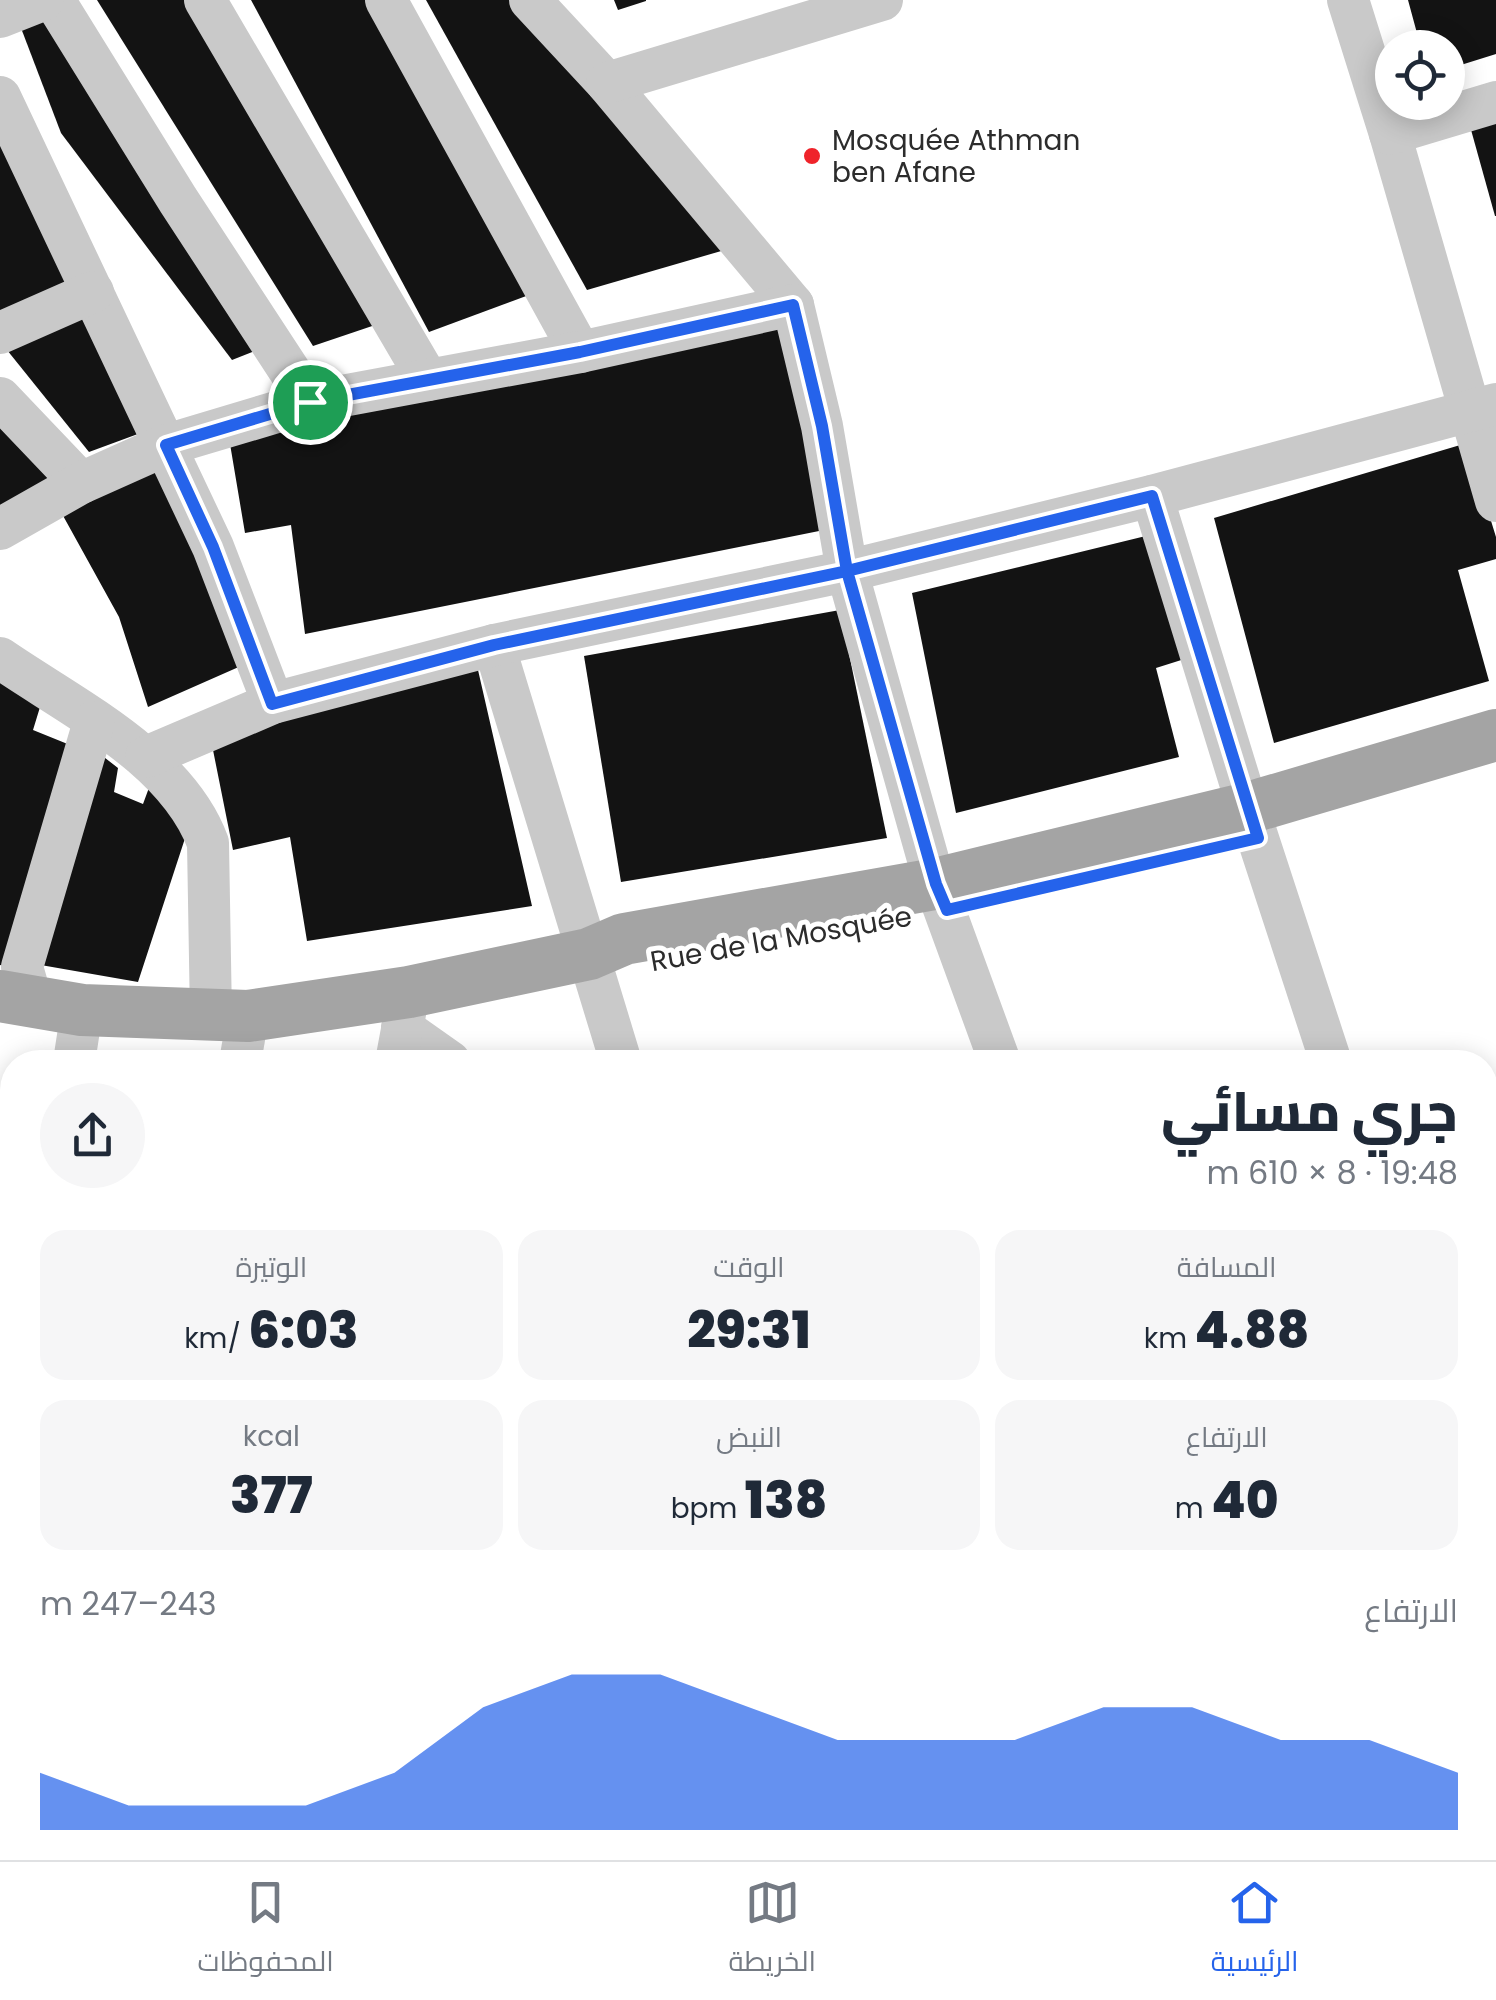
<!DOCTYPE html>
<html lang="ar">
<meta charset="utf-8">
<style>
body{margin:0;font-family:Poppins,Cairo,sans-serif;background:#f6f6f7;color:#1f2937;direction:rtl;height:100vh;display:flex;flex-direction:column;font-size:38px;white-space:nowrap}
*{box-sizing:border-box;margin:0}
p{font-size:32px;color:#747a83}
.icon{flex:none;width:55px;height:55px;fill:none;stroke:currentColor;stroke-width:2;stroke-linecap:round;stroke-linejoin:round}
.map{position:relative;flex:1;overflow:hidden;direction:ltr}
.panel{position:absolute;left:0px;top:1050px;width:1498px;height:810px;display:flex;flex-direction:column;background:#fff;border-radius:40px 40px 0 0;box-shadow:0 5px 25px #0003;direction:rtl}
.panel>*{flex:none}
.fabs{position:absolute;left:1375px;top:30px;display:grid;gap:20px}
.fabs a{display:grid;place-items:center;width:90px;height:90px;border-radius:50%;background:#fff;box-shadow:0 5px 25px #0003;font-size:50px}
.pin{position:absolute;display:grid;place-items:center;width:85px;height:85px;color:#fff;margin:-42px;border:5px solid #fff;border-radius:50%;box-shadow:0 2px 10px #0007}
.round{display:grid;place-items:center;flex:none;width:105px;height:105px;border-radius:52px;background:#f6f6f7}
.overview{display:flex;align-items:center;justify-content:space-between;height:170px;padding:0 40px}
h1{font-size:55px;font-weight:800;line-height:75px}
.stats{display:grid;grid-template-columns:repeat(3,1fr);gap:15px;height:170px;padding:10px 40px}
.stats div{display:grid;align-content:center;border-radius:25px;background:#f6f6f7;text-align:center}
.stats b{font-size:50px;font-weight:800}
.stats small{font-size:28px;font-weight:400}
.stats p{font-size:28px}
.chart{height:280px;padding:20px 40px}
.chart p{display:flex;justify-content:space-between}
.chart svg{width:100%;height:180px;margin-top:10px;fill:#2563eb;opacity:.7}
.menu{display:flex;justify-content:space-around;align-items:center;height:140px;border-top:2px solid #e0e1e3;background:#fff;font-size:28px;color:#747a83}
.menu a{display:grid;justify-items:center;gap:5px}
.menu .on{color:#2563eb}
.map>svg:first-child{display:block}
.building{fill:#131313}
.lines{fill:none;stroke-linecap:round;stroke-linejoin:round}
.minor{stroke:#c9c9c9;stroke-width:42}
.major{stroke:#a4a4a4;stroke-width:52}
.route-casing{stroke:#fff;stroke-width:20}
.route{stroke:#2563eb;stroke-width:12}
.poi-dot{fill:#ef232a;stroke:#fff;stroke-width:4}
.labels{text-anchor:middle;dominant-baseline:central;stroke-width:10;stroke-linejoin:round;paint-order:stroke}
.poi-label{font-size:28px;fill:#2c2c2c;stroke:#fff;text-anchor:start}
.street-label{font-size:28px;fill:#2c2c2c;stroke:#fff}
</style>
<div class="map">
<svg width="1496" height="1860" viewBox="0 0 1496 1860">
<rect width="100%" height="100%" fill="#fff"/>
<!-- building -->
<g class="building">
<path d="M97,0H199L387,321L313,346Z"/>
<path d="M251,0H379L537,292L429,332Z"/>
<path d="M426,0H519L735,247L587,290Z"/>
<path d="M614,0H646V1L618,10Z"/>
<path d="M1408,0H1496V54L1448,69V48H1421Z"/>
<path d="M55,15L265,347L232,360L61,133L21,28Z"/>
<path d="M1496,111V216H1495L1468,119Z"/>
<path d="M0,126L80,291L0,325Z"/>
<path d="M787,312L829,529L305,634L291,525L245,533L228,432Z"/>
<path d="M82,315L146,431L89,452L7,350Z"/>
<path d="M0,412L61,477L0,512Z"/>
<path d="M1467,443L1496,537V559L1458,570L1489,681L1274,743L1214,518Z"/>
<path d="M158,455L250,662L148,707L119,617L56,503Z"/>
<path d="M1158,533L1194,656L1156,668L1179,757L956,813L912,593Z"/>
<path d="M840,610L887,838L621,882L584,656Z"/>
<path d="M0,670L44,694L33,730L75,747L17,969L0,965Z"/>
<path d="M478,670L532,906L307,941L290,837L233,850L210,735Z"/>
<path d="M91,747L118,768L114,792L143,804L150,785L191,820L138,982L35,964Z"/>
</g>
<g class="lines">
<!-- minor -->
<g class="minor">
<path d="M54,0L178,200L310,402"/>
<path d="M205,0L428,380"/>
<path d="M386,0L580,352"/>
<path d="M530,0L607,83L793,305L822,426L847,571L935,884L1000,1062"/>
<path d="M1348,0L1390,134L1496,501"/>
<path d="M0,17L43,0"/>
<path d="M607,83L882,0"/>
<path d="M0,97L213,547L273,703"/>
<path d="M1390,134L1496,102"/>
<path d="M0,333L93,292"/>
<path d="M0,398L81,483"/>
<path d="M1152,496L1248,808L1331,1062"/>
<path d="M0,529L81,483L166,445L310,402L580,352L793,305"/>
<path d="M494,645L621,1062"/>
<path d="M0,658C71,707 177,758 208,843L211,1017"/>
<path d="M146,757L273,703L494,645L847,571L1152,496L1496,404"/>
<path d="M32,1002L22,967L94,722"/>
<path d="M402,1028L450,1062"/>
<path d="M74,1062L82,1010"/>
<path d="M240,1062L248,1016"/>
<path d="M396,1062L409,992"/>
<path d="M1485,1154L1496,1151"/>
<path d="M1485,1488L1496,1485"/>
<path d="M0,1510L12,1440"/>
<path d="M1485,1806L1496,1803"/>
<path d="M1374,1848L1375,1860"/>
<path d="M110,1860L111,1848"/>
<path d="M256,1860L258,1848"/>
<path d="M444,1860L447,1848"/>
<path d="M594,1860L598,1848"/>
<path d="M763,1860L767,1848"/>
<path d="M928,1860L932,1848"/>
</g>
<!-- major -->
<path class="major" d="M0,996L82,1010L248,1016L409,992L589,954L624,939L935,884L1248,808L1496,735"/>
</g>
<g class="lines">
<defs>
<path id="route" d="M310,402L166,445L213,547L272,704L494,645L847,571L936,884L947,910L1258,838L1152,496L847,571L822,426L793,305L580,352L310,402"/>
</defs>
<!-- route casing -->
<use href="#route" class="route-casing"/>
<!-- route -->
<use href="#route" class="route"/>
</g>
<!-- markers -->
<circle class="poi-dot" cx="812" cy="156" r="10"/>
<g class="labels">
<!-- poi labels -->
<g class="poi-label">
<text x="832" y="140">Mosquée Athman<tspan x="832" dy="32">ben Afane</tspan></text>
</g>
<!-- street labels -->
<g class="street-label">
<text transform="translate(781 939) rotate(-10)">Rue de la Mosquée</text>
</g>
</g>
</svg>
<div class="fabs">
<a><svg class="icon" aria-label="locate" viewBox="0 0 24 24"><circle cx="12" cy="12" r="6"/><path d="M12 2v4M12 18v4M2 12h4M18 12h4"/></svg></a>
</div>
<div class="pin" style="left:310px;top:402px;background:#1e9e55"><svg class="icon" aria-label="arrive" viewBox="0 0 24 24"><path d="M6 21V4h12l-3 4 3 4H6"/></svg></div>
<section class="panel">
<div class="overview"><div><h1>جري مسائي</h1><p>19:48 · 8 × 610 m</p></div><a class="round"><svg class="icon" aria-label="share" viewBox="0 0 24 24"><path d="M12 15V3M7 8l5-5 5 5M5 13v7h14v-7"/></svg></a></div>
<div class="stats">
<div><p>المسافة</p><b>4.88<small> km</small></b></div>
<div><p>الوقت</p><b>29:31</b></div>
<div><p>الوتيرة</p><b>6:03<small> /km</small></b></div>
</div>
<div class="stats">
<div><p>الارتفاع</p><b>40<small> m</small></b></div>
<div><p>النبض</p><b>138<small> bpm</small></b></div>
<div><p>kcal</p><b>377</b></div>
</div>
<div class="chart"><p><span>الارتفاع</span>243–247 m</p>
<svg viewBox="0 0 160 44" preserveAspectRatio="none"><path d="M0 44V30L10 38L20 38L30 38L40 30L50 14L60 6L70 6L80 14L90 22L100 22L110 22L120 14L130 14L140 22L150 22L160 30V44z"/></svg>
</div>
</section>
</div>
<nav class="menu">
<a class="on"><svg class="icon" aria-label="home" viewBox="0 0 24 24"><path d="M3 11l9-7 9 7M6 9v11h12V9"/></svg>الرئيسية</a>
<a><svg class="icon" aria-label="map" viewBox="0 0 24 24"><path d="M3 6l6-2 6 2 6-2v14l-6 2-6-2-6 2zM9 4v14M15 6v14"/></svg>الخريطة</a>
<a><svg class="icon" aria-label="saved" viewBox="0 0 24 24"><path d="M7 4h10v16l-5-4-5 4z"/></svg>المحفوظات</a>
</nav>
